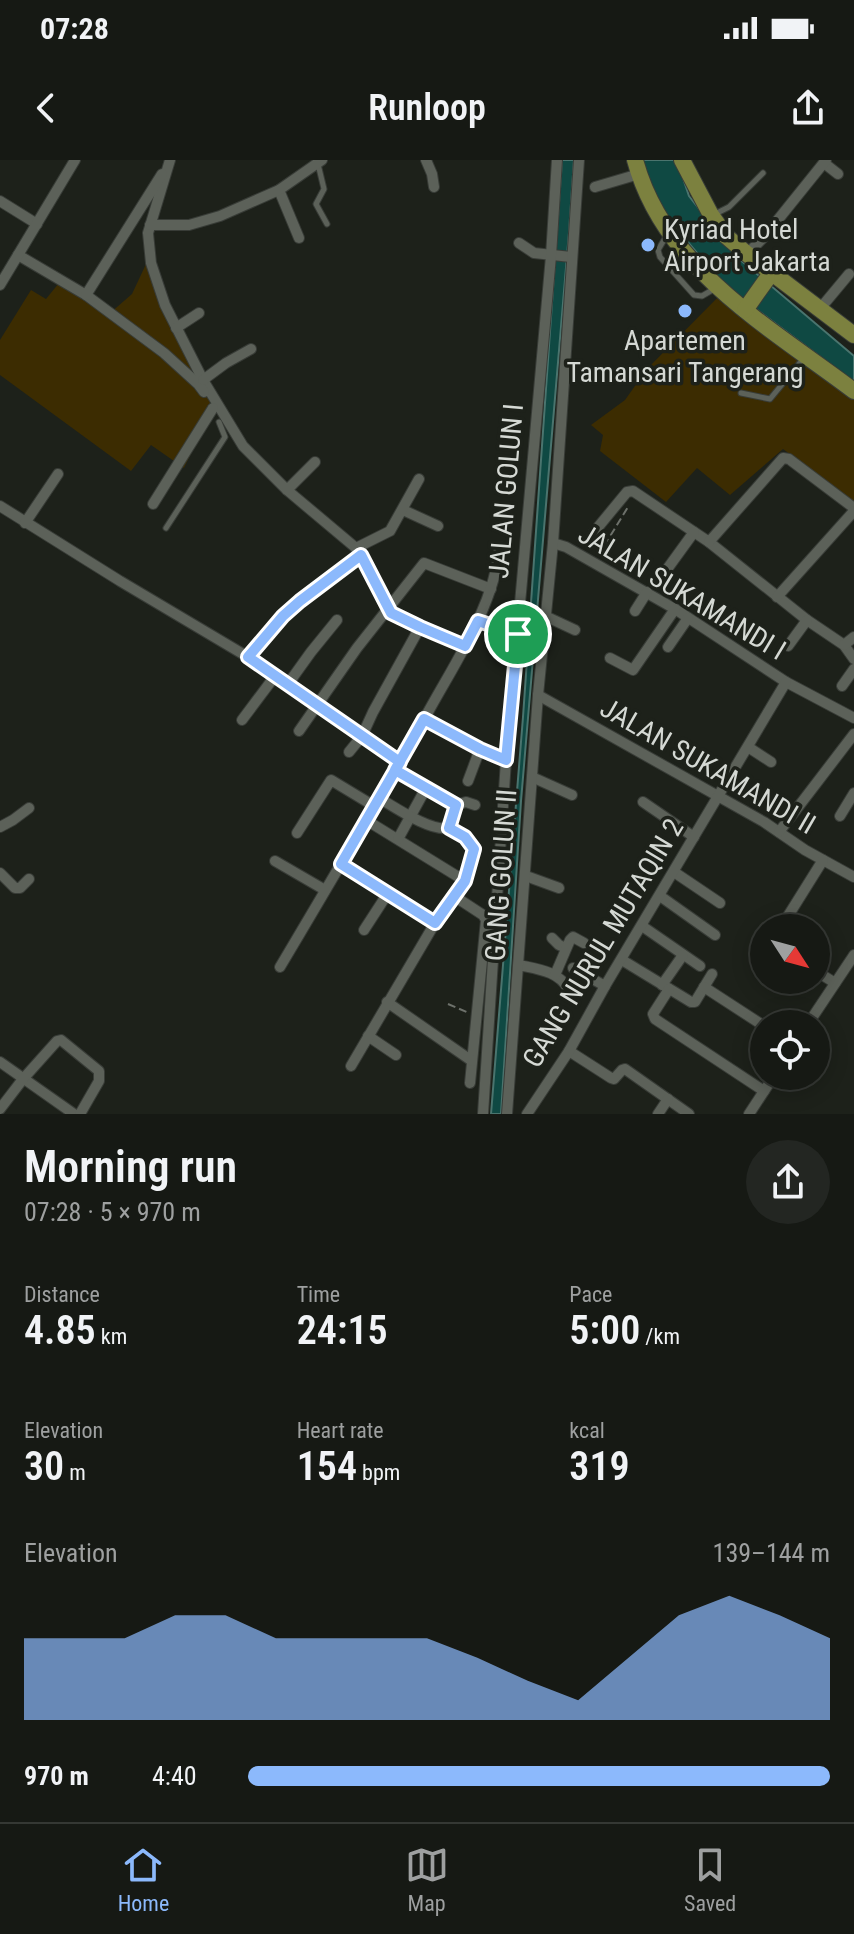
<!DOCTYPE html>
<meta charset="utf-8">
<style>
body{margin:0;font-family:"Roboto Condensed",sans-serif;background:#232622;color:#f1f3f6;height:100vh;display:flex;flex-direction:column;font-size:30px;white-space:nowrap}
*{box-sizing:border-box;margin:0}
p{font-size:26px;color:#9ea0a0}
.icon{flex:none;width:44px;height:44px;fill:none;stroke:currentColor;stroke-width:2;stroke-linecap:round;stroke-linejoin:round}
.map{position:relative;height:954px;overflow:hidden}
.side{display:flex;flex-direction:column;background:#161914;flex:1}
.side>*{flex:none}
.needle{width:52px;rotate:126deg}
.controls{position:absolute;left:750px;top:754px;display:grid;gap:16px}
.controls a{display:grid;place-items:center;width:80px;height:80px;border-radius:50%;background:#161914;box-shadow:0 4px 20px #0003,0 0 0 2px #353834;font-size:40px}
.pin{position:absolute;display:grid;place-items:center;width:68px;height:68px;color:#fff;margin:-34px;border:4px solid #fff;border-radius:50%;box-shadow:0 2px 8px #0007}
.round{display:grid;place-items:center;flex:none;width:84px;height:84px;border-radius:42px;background:#232622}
.summary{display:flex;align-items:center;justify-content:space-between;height:136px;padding:0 24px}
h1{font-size:44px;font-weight:600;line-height:60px}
.stats{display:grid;grid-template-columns:repeat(3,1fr);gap:12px;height:136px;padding:8px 24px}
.stats div{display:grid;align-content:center}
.stats b{font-size:40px;font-weight:600}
.stats small{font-size:22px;font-weight:400}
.stats p{font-size:22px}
.chart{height:224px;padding:16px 24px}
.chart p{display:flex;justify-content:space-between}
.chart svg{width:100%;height:144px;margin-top:8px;fill:#8cb9fc;opacity:.7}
ul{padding:0 24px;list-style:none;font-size:26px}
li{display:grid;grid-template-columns:128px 96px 1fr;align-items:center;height:60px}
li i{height:20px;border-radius:10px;background:#8cb9fc}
.status{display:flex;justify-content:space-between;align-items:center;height:56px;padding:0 40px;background:#161914;direction:ltr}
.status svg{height:22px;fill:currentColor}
header{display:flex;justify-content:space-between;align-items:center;height:104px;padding:0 24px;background:#161914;font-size:36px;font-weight:600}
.dock{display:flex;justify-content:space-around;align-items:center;height:112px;border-top:2px solid #353834;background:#161914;font-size:22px;color:#9ea0a0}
.dock a{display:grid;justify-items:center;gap:4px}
.dock .current{color:#8cb9fc}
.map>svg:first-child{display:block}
.green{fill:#3c2c01}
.water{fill:#0f4943;stroke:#4a746e;stroke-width:2}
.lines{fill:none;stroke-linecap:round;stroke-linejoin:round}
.service-casing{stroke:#383c37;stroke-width:7}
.minor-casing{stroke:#383c37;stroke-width:12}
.primary-casing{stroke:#383c37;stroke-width:18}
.path{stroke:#6d716b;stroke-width:2;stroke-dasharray:8 4;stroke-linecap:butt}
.service{stroke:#5c6159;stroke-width:5}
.minor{stroke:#5c6159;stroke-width:10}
.primary{stroke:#7c813f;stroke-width:16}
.route-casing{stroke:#fff;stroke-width:16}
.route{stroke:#8cb9fc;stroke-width:10}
.poi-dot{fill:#8cb9fc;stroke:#1d211a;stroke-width:3}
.labels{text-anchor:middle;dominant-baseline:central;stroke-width:7;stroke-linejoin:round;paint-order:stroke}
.poi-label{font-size:28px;fill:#d5d9d4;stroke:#1d211a;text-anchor:start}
.street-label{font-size:28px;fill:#d5d9d4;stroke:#1d211a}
</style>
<div class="status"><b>07:28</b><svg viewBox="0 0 49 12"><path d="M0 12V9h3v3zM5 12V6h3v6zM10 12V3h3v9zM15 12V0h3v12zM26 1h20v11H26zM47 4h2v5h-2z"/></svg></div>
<header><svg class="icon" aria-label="back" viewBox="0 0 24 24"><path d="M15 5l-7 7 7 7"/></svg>Runloop<svg class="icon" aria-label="share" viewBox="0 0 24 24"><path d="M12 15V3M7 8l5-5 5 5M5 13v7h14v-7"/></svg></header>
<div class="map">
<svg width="854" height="954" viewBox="0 0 854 954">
<rect width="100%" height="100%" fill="#1d211a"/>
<!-- green -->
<g class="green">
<path d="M147,102L216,242L184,308L151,285L131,311L0,215V180L31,130L46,139L59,123L109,154L132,134Z"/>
<path d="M723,132L854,223V342L783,289L730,335L697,308L666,342L600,291L603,275L591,265L625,240L647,209Z"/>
</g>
<!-- water -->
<g class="water">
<path d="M562,0H574L569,72L521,641L501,954H491L523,557Z"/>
<path d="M642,0H677L689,36L738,98L854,196V222L725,126L659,48Z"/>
</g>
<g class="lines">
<defs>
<g id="service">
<path d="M318,4L324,29L316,44L327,64"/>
<path d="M715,54L729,47L763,13"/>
<path d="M667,75L658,90L660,97L694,135L702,136L714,129"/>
<path d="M741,233L770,239L803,199"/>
<path d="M166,368L225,277L219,262"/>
</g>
<g id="minor">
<path d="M170,0L148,73L151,103L165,145L203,220L243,286L287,330L356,388L391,453L420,467L465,486"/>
<path d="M426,0L432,14L434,27"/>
<path d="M824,3L838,14"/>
<path d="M595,27L639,14"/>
<path d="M279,30L299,78"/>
<path d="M0,41L37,64"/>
<path d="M150,65H189L220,56L279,30L322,0"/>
<path d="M519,83L534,93L571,97"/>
<path d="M747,94L764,77L826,0"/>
<path d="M18,95L86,135L164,193L198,224L204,232"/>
<path d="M0,125L75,0"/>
<path d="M86,135L162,14"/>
<path d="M819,150L849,114"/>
<path d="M176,168L199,153"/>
<path d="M203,220L226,203L251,189"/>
<path d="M287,330L315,302"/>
<path d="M153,344L213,248"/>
<path d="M0,346L120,421L248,497L400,602"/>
<path d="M403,350L438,366"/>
<path d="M25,363L58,314"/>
<path d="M594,372L627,332L633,331L709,382L807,460L844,485L854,499"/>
<path d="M709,382L783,298L789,299L854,348"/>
<path d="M553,383L566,387L675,449L786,522L854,558"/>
<path d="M356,388L390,371L419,319"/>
<path d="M657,423L694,372"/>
<path d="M777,437L854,351"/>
<path d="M635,451L647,432"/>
<path d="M545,456L575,470"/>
<path d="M478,461L518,474"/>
<path d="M518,466L544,471"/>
<path d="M844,485L854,477"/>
<path d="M788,486L807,460"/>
<path d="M668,487L688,458"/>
<path d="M248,497L283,456L361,395"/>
<path d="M610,498L633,510L675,449"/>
<path d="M288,524L311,492L337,460"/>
<path d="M842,526L854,509"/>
<path d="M538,535L764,662L805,690L854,717"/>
<path d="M424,559L480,589L506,600"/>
<path d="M242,560L275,516"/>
<path d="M299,571L357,488L424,403L491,429"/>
<path d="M748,587L771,602"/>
<path d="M349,592L362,576L373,552L420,467"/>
<path d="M395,610L456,645L449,668"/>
<path d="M532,617L572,635"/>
<path d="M468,621L480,589"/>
<path d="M643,642L694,677"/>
<path d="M456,645L466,642L475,645"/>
<path d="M840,656L854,633"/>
<path d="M366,660L465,721"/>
<path d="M0,667L13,660L29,648"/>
<path d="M779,672L854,574"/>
<path d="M297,673L331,620L374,646"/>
<path d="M398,679L426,628"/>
<path d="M275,701L325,730"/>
<path d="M341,704L435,763"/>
<path d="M674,712L720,743"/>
<path d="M0,713L15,728H20L29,719"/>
<path d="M526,716L559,728"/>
<path d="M454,736L483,755L486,760L470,923"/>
<path d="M660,736L715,775"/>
<path d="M783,764L823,700"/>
<path d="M642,766L700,806"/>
<path d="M364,770L388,733"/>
<path d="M552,778L559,785L566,788"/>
<path d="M622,800L691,842H695L712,814"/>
<path d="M519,805C537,809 559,811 568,829"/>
<path d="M280,807C330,723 380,639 427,554C456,501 493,448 500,387"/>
<path d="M573,808L605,826"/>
<path d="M816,811L835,823"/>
<path d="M555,815L570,780L573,777L584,783"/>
<path d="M662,825L683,795"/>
<path d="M704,827L764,866"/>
<path d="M669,829L653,854L655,859L764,931"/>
<path d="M387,842L472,901"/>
<path d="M808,864L854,795"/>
<path d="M368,876L396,895"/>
<path d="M569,891L611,918L614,919L622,910L625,909L689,954"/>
<path d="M0,902L74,954"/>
<path d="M351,906L435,763L465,721L474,689L465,677L449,668C431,672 396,648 379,638"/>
<path d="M0,949L23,919L57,881L61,880L99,911V921L80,954"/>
<path d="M483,954L506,600L551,96L557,0"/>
<path d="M507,954L538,535L553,383L579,0"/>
<path d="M527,954L569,891L605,826L786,522"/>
<path d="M658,954L668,939"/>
<path d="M749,954L774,916"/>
</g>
<g id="primary">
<path d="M635,0C664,109 771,168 854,231"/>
<path d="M682,0L711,55L726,76L747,94L854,175"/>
<path d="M745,150L767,119"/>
</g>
</defs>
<!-- service casing -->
<use href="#service" class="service-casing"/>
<!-- minor casing -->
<use href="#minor" class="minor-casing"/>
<!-- primary casing -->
<use href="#primary" class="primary-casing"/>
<!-- path -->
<g class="path">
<path d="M598,396L628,347"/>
<path d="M448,844L469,853"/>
</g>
<!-- service -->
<use href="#service" class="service"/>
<!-- minor -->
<use href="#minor" class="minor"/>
<!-- primary -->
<use href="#primary" class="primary"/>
</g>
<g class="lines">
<defs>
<path id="route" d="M518,474L478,461L465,486L420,467L391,453L361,395L300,441L283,456L248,497L400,602C380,636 361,670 341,704L435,763L465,721L474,689L465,677L449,668L456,645L395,610L424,559L480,589L506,600L518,474"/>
</defs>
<!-- route casing -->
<use href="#route" class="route-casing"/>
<!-- route -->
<use href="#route" class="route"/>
</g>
<!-- markers -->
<g class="poi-dot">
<circle cx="648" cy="85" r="8"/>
<circle cx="685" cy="151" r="8"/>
</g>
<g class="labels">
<!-- poi labels -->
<g class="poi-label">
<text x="664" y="69">Kyriad Hotel<tspan x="664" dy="32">Airport Jakarta</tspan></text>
<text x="685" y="180" text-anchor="middle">Apartemen<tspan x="685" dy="32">Tamansari Tangerang</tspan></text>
</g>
<!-- street labels -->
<g class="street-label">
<text transform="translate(506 331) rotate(-85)">JALAN GOLUN I</text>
<text transform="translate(682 432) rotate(31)">JALAN SUKAMANDI I</text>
<text transform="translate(708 606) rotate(30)">JALAN SUKAMANDI II</text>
<text transform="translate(501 715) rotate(-86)">GANG GOLUN II</text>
<text transform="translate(603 783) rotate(-59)">GANG NURUL MUTAQIN 2</text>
</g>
</g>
</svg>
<div class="controls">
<a><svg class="needle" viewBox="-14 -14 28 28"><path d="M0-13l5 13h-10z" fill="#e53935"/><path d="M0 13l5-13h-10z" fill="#9ea0a0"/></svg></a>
<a><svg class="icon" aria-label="locate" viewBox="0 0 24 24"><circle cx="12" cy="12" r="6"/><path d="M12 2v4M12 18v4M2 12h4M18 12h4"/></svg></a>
</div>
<div class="pin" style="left:518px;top:474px;background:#1e9e55"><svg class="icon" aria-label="arrive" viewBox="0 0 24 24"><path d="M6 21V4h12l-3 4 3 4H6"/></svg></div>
</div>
<section class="side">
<div class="summary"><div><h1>Morning run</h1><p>07:28 · 5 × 970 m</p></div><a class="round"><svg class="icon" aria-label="share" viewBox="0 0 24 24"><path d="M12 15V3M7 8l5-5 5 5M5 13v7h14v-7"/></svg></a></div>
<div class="stats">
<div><p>Distance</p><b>4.85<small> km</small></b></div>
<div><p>Time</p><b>24:15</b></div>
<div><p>Pace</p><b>5:00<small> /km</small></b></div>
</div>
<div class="stats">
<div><p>Elevation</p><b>30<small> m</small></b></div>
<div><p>Heart rate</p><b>154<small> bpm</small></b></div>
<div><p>kcal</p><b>319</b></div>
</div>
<div class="chart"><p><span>Elevation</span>139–144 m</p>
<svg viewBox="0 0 160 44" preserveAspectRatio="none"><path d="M0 44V19L10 19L20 19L30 12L40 12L50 19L60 19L70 19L80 19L90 25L100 32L110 38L120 25L130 12L140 6L150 12L160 19V44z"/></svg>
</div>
<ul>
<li><b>970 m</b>4:40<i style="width:100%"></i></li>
</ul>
</section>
<nav class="dock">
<a class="current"><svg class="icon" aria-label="home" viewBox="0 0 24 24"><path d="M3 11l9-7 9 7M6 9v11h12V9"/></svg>Home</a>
<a><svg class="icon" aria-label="map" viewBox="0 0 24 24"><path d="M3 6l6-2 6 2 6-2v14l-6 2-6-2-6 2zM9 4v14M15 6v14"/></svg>Map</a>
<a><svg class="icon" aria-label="saved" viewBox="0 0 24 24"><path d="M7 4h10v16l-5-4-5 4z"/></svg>Saved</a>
</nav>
